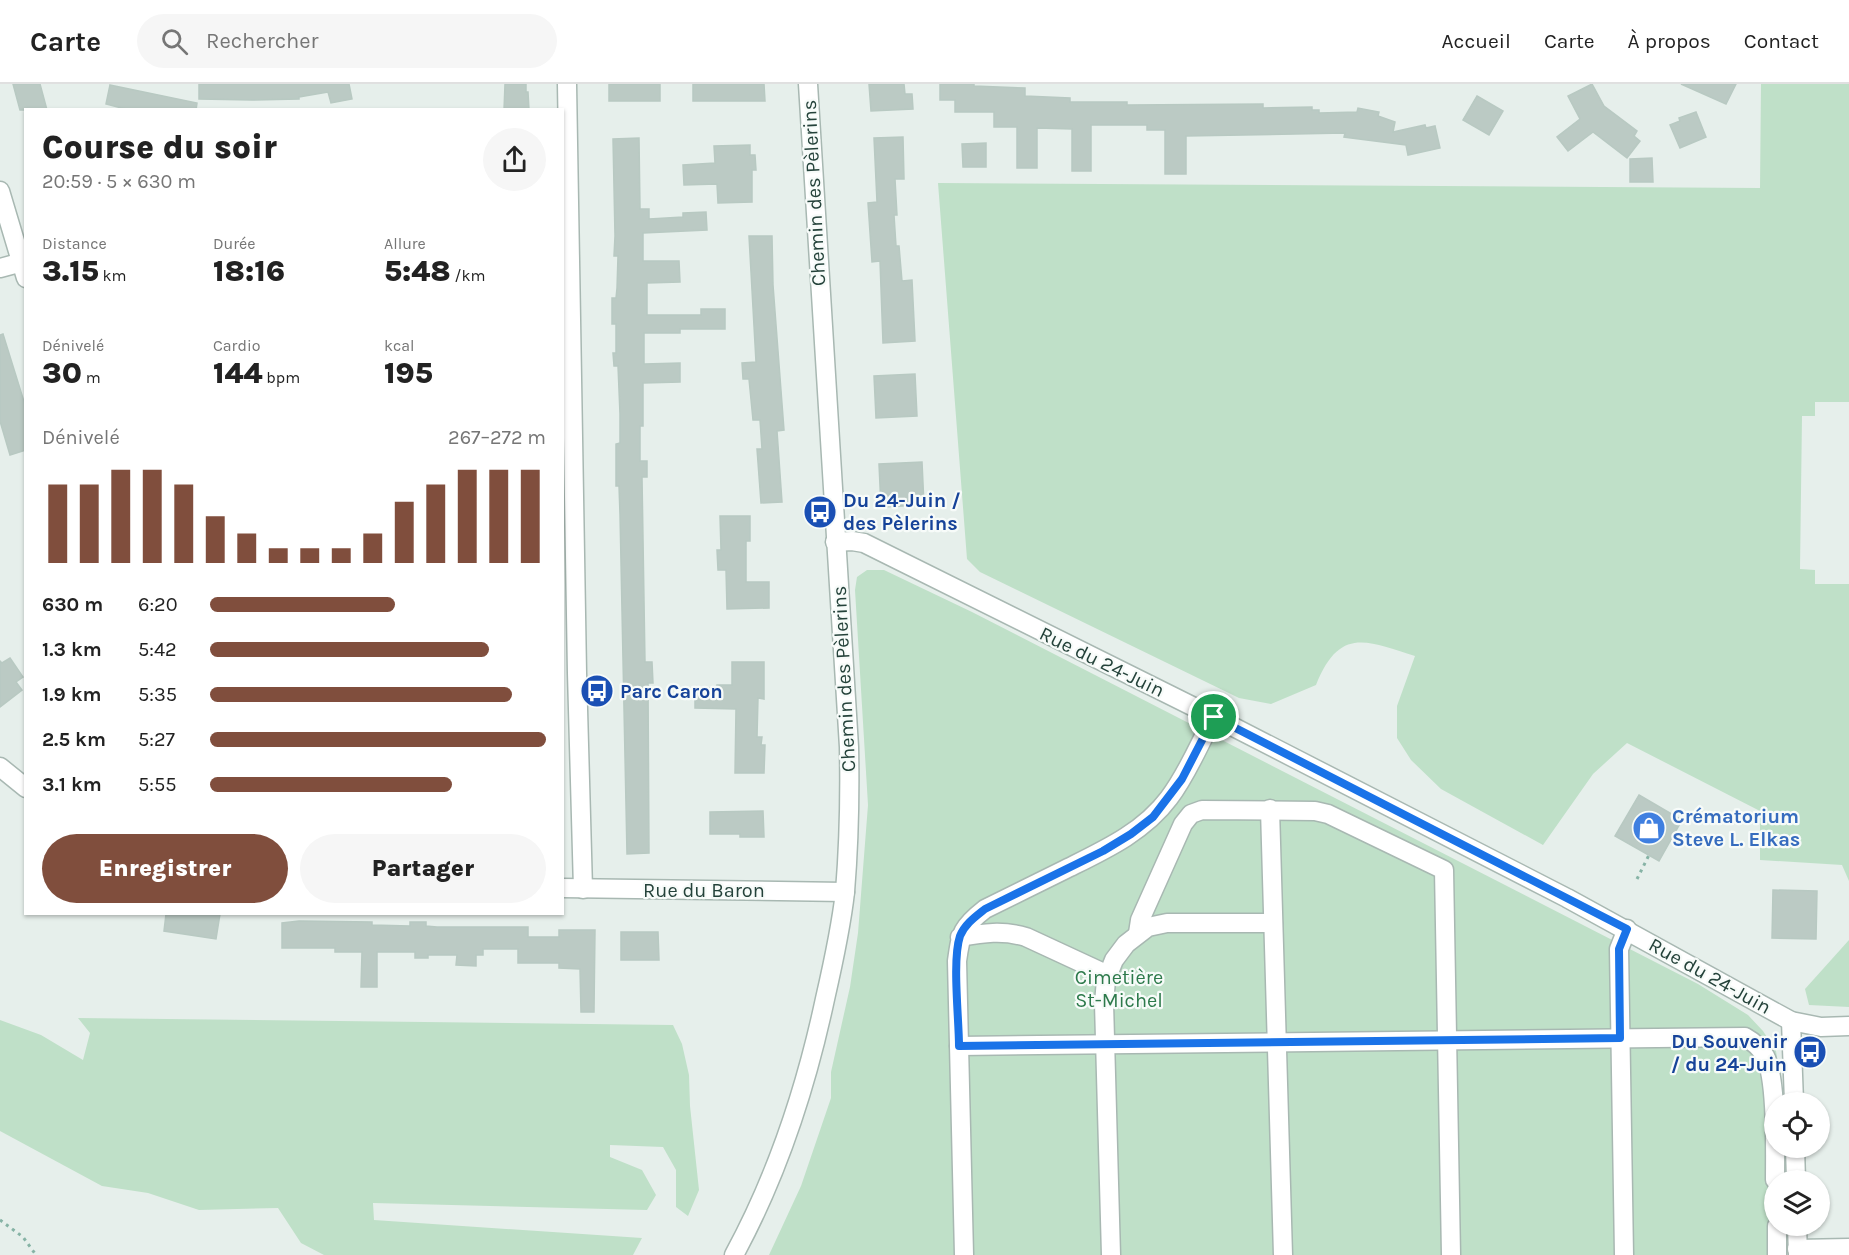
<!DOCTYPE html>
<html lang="fr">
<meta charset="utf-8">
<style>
body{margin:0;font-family:Karla,sans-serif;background:#f6f6f6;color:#222;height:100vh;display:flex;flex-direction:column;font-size:22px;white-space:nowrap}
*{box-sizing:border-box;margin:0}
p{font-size:20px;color:#767676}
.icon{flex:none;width:33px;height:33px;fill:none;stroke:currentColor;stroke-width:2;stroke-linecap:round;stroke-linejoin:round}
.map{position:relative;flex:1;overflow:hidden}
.drawer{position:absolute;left:24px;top:24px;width:540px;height:807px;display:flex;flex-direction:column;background:#fff;border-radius:0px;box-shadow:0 2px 4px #0004}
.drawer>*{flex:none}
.controls{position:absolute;left:1764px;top:1008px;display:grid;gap:12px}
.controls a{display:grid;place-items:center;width:66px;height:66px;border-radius:50%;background:#fff;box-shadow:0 2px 4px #0004;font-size:30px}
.pin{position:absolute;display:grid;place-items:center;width:51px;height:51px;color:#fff;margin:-26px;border:3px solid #fff;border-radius:50%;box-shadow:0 2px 6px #0007}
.round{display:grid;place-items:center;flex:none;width:63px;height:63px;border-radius:32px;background:#f6f6f6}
.overview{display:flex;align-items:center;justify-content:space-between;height:102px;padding:0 18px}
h1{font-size:33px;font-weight:800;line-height:45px}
.stats{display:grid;grid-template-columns:repeat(3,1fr);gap:9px;height:102px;padding:6px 18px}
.stats div{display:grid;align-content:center}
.stats b{font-size:30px;font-weight:800}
.stats small{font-size:16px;font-weight:400}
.stats p{font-size:16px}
.chart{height:168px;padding:12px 18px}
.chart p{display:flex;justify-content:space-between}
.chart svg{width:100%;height:108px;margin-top:6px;stroke:#804e3d;stroke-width:6}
.button{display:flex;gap:12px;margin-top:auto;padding:12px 18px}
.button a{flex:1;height:69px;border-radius:36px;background:#804e3d;color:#fff;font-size:24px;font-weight:800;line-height:69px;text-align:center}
.button a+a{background:#f6f6f6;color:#222}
ul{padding:0 18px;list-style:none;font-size:20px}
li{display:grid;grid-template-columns:96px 72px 1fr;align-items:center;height:45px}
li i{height:15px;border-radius:8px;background:#804e3d}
header{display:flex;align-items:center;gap:36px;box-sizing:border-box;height:84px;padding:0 30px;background:#fff;border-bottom:2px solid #e0e0e0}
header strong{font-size:28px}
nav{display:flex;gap:33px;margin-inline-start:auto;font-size:21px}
.search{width:420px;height:54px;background:#f6f6f6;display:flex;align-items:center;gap:15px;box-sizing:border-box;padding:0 21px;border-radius:33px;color:#767676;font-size:22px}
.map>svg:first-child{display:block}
.green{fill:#bfe0c8}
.building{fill:#bbcac4;stroke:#b8c9c2;stroke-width:1.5}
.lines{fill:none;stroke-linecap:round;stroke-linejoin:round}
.minor-casing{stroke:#a8b8b2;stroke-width:21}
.path{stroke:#86b3a5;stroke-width:3;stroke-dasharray:3 4.5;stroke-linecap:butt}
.minor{stroke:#fff;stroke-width:18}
.route-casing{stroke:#fff;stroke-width:12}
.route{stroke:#1a73e8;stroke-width:8}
.labels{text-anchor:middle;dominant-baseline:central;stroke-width:4.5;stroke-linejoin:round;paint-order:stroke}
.street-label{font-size:20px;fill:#24423a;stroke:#f7fbf9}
.transit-label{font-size:20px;font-weight:bold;fill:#164399;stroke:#f7fbf9;text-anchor:start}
.shop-label{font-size:20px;font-weight:bold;fill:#366cbe;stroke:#f7fbf9;text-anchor:start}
.park-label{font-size:20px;fill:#2d7a4b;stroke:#f7fbf9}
</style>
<header>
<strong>Carte</strong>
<div class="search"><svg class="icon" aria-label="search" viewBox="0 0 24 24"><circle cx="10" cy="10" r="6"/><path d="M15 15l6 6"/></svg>Rechercher</div>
<nav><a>Accueil</a><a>Carte</a><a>À propos</a><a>Contact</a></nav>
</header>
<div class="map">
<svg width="1849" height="1171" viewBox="0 0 1849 1171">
<rect width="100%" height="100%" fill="#e6efeb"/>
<!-- green -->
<g class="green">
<path d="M1761,0H1849V318H1815V332H1802L1800,485L1815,486V500H1849V797L1842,781L1760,776V727L1627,659L1593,690L1543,761L1441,705L1411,676L1397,654V622L1415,572C1366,556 1339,543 1316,601L1271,620L1239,614L980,488L967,475L938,99L1760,104Z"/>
<path d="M867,486H884L972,528L1698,900L1748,931L1763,947L1776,967L1780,992L1774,1096V1142L1785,1171H769L801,1102L831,1014V988L850,903L858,849L868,721L855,506L857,493Z"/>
<path d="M1849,856V923L1809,921L1805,905Z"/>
<path d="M78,934L673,941L682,960L689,991L690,1022L699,1106L688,1132L676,1123V1086L663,1063L610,1061V1073L642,1086L656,1111L647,1126L373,1119L374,1136L642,1154L633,1171H324L301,1159L278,1124L199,1126L148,1109L102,1102L0,1047V936L41,951L83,976L90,949Z"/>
</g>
<!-- building -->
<g class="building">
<path d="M13,0H40L47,26H20Z"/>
<path d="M199,0H349L352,15L331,19L328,8L299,13V15L252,16L199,15Z"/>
<path d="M505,0H526V8H528L529,26H504Z"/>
<rect x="609" y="0" width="51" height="17"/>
<path d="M693,0H764L765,17H693Z"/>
<path d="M869,0H904L905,10H912L913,25L871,27Z"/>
<path d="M940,0H974V2L1025,4V12L1070,14V18H1127V21L1263,20V24L1312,23V26H1319V29L1357,28L1358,24L1379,28L1378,32L1395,38L1393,48L1425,41L1426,44L1435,42L1440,64L1408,71L1406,61L1344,53L1345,49L1186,52V90H1165V46H1147V41H1091V87H1072V45L1037,44V84H1017V43H994V28H955V16H940Z"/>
<path d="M1592,0L1604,22L1637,47L1634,52L1640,57L1627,74L1593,48L1568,67L1557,53L1580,35L1568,12Z"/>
<path d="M1681,0H1736L1726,20Z"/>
<path d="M110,1L197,19L196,26H129L106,20Z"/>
<path d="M1477,12L1503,27L1489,51L1463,36Z"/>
<path d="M1696,28L1706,53L1680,64L1670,41L1680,37L1679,34Z"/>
<path d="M903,53L904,95H895L897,131H894L896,162H899L902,197L912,196L915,257L883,259L880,177L872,178L868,119L877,118L874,54Z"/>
<path d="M639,54L640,125H649V135L683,133V129L706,128L707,146L643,149V177H679L680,198L647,199V231H701V225H725V245H680V249H644V280L680,279V298L643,299V342H640V377H647V393H642L645,578H652L653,599H648L649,769L627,770L620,430L619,402H616V360L620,359V330L618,282H614L613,269H616V240H612V214H616L617,204L618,172H614L615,152L613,55Z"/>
<path d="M986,59V83H963L962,60Z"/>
<path d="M750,61V71H755L756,86H752V118L718,119L717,100L684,101L683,81L715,79L714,62Z"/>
<path d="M1652,74L1653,98H1630V75Z"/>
<path d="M749,152H772L773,201L784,346L777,347L782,418L761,419L757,365H762L760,336H753L749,295H743L742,279L756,278Z"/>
<path d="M3,250L26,324V366L10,371L0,337V251Z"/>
<path d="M915,290L917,332L876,334L874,292Z"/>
<path d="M922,378L924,421L881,423L879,380Z"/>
<path d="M720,432H750V457H746V498H769V524L727,525L726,486H718L717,466H721Z"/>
<path d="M10,574L23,593L16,598L22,606L0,623V577L2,579Z"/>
<path d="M732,578H764V615L758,614L757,653H762L761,661H765L764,689H735L736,625L695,624V604H717V601H732Z"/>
<path d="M1639,711L1682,736L1659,777L1615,752Z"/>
<path d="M763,727L764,753H740V750H710V728Z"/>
<path d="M1773,806L1817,807L1816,855L1772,854Z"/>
<path d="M166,830H220L216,855L164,847Z"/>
<path d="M299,837L372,838V841L410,842V838H426V842L437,843H528V853H559V846H595L594,928H581L580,885L559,884V879H518V865H483V871H476V882L456,881L457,871H428V874H415V868H377V903H361L362,868H335V864H282V839Z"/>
<path d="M621,848H658L659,876H621Z"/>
</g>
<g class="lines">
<defs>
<g id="minor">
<path d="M567,0L577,589L583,805"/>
<path d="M0,107L26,194"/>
<path d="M0,184L26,177"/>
<path d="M835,458L852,457L864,459L1214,633L1567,814L1791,937L1821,943L1849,942"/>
<path d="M0,683L26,704"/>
<path d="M1270,725L1283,1171"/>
<path d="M562,804L845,808"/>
<path d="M1138,849L1140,836L1183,740L1191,730L1202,726L1315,727L1328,730L1444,786L1451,1171"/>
<path d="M960,853C983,849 1003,846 1026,853L1108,891"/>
<path d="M1791,937L1794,1018"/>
<path d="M959,962L1745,953C1754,958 1760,963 1765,972C1777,995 1775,1067 1775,1096"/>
<path d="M1795,1064L1796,1096"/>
<path d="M1777,1142V1171"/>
<path d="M1797,1142L1798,1171"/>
<path d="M1797,1165L1849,1164"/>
<path d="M734,1171C778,1090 806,1004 825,915C833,880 841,844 845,808C849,759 850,711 849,663L808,0"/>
<path d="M964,1171L957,877C961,848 962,843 985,825C1011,812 1038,799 1064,786C1102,767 1143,749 1169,714C1188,689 1199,660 1214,633"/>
<path d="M1111,1171L1104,919L1106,896L1114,876L1126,860L1148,843L1167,839H1273"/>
<path d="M1624,1171L1619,865L1627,845"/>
</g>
</defs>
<!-- minor casing -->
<use href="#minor" class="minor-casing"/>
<!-- path -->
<g class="path">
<path d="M1637,795L1649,771"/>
<path d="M0,1136L23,1153L36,1171"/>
</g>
<!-- minor -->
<use href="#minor" class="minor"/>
</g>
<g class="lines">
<defs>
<path id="route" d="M1214,633L1627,845L1619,865L1620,954L959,962C959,935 952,876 960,852C965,840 975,833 985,825L1103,767L1131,750L1153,733L1182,695Z"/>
</defs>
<!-- route casing -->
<use href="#route" class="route-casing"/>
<!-- route -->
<use href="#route" class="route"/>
</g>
<!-- icons -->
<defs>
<symbol id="bus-disc" viewBox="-11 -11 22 22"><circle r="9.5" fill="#1a4fb4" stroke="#f7fbf9"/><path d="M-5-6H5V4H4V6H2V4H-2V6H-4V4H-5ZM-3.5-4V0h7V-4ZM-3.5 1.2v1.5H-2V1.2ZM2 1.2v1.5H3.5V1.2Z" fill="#fff"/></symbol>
<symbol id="shop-disc" viewBox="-11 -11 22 22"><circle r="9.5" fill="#3f7fe0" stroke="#f7fbf9"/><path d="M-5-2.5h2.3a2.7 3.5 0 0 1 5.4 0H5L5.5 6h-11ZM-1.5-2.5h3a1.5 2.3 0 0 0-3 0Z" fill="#fff"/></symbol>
</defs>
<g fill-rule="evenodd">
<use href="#bus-disc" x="801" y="409" width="38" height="38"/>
<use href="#bus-disc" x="578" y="588" width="38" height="38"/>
<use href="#shop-disc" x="1630" y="725" width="38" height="38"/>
<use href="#bus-disc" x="1791" y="949" width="38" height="38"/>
</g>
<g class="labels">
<!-- street labels -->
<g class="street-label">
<text transform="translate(814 109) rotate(-93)">Chemin des Pèlerins</text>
<text transform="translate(1102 578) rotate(26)">Rue du 24-Juin</text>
<text transform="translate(844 595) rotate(-93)">Chemin des Pèlerins</text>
<text x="704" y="806">Rue du Baron</text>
<text transform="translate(1710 892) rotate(29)">Rue du 24-Juin</text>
</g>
<!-- transit labels -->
<g class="transit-label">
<text x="843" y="416">Du 24-Juin /<tspan x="843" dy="23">des Pèlerins</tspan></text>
<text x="620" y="607">Parc Caron</text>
<text x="1787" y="957" text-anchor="end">Du Souvenir<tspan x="1787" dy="23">/ du 24-Juin</tspan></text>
</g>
<!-- shop labels -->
<g class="shop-label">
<text x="1672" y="732">Crématorium<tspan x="1672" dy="23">Steve L. Elkas</tspan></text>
</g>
<!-- park labels -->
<g class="park-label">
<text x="1119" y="893">Cimetière<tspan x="1119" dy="23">St-Michel</tspan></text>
</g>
</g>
</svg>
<div class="controls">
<a><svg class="icon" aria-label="locate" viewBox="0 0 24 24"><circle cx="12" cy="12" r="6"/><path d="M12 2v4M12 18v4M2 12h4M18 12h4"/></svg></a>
<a><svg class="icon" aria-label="layers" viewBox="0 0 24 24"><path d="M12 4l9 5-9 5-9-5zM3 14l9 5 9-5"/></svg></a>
</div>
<div class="pin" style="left:1214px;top:633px;background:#1e9e55"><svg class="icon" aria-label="arrive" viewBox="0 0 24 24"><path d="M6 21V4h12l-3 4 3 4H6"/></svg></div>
<section class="drawer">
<div class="overview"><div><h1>Course du soir</h1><p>20:59 · 5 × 630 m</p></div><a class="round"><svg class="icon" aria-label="share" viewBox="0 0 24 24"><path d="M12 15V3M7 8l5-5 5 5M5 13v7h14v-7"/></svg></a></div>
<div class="stats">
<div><p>Distance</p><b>3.15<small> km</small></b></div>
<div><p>Durée</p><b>18:16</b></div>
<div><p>Allure</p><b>5:48<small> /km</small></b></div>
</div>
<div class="stats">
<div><p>Dénivelé</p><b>30<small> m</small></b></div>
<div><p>Cardio</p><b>144<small> bpm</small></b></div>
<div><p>kcal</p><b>195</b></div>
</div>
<div class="chart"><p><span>Dénivelé</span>267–272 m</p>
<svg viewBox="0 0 160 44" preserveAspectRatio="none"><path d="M5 44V12M15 44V12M25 44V6M35 44V6M45 44V12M55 44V25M65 44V32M75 44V38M85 44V38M95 44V38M105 44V32M115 44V19M125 44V12M135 44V6M145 44V6M155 44V6"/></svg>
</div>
<ul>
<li><b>630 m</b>6:20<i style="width:55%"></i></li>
<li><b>1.3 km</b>5:42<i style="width:83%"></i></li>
<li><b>1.9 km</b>5:35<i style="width:90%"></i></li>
<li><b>2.5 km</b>5:27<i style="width:100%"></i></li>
<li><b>3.1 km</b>5:55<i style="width:72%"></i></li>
</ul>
<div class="button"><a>Enregistrer</a><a>Partager</a></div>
</section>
</div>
